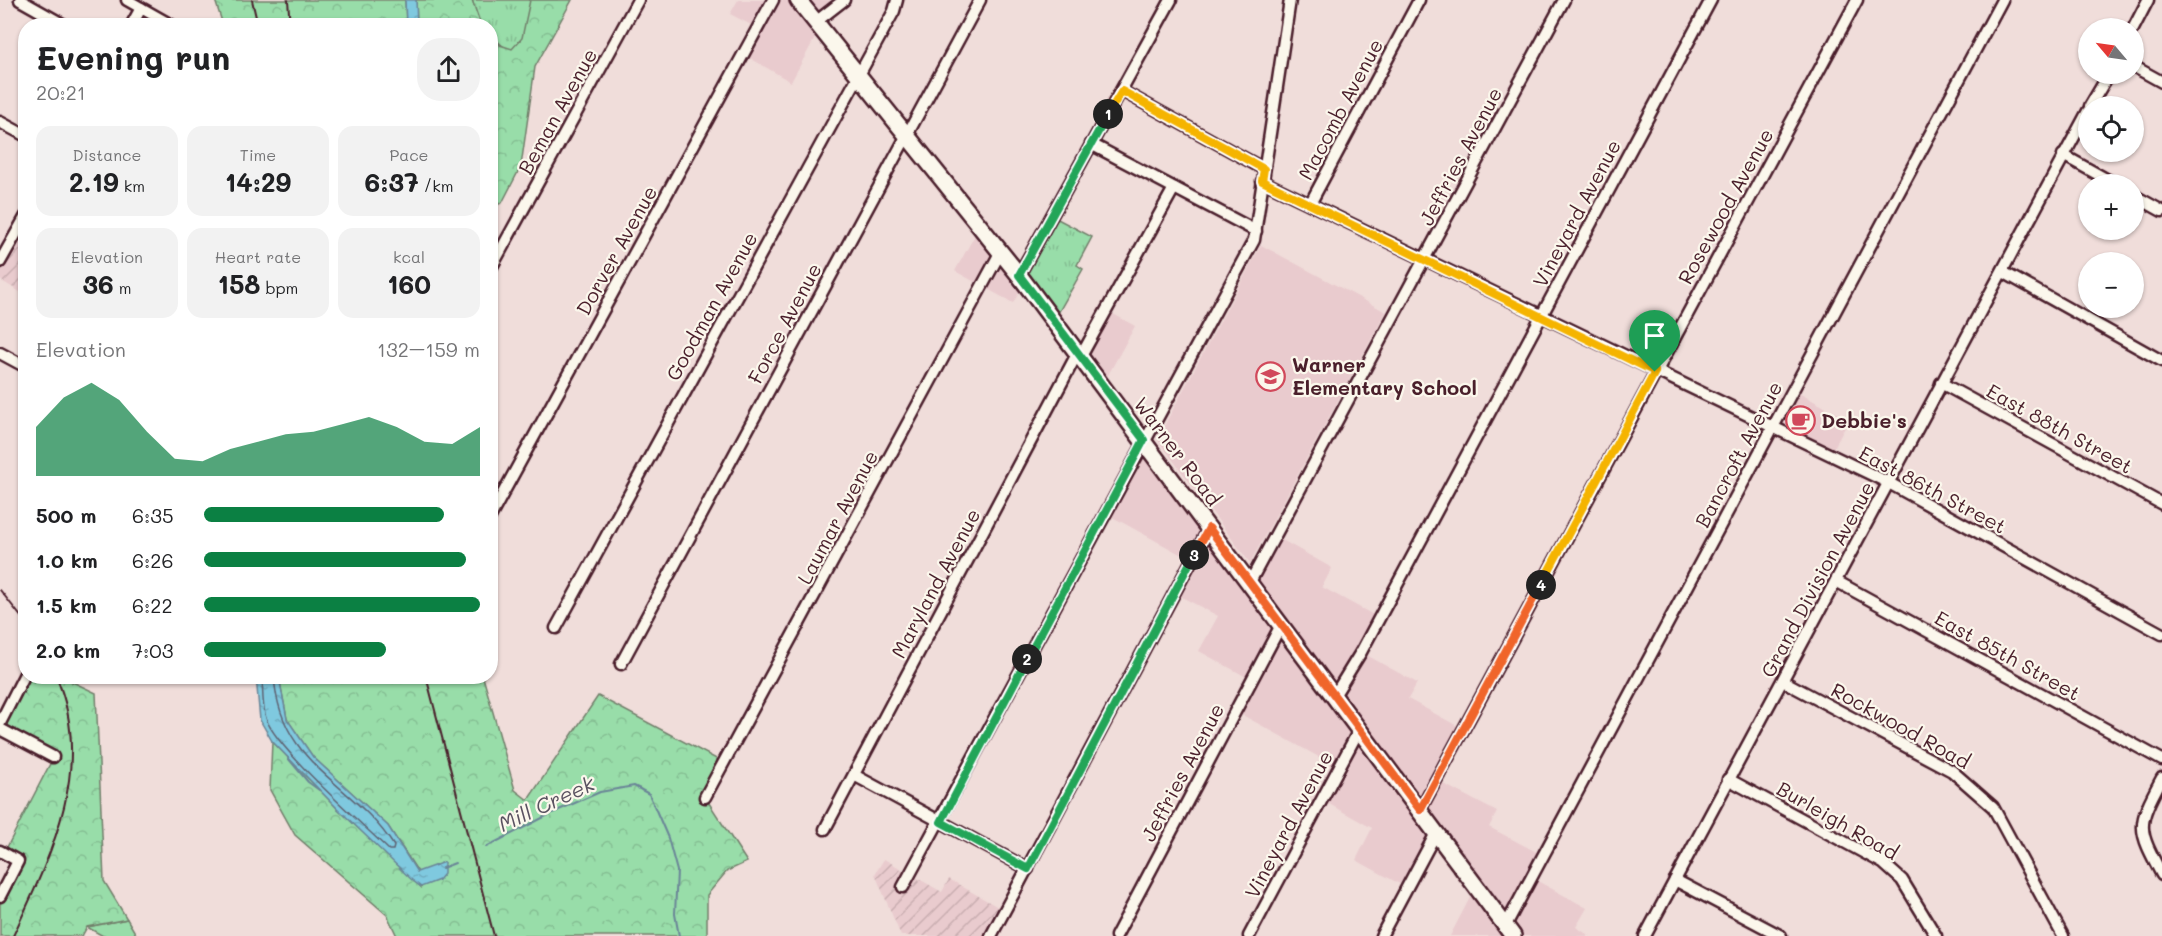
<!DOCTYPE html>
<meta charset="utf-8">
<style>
body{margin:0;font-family:Mali,sans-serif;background:#f2f2f2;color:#202124;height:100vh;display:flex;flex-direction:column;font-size:22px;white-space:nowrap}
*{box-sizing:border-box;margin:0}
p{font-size:20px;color:#757577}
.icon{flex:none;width:33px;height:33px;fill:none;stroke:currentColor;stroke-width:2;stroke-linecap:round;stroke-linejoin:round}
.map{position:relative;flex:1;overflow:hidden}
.details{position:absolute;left:18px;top:18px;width:480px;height:666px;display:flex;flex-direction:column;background:#fff;border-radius:24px;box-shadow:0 2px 4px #0004}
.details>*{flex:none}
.needle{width:39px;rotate:299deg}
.buttons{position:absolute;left:2078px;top:18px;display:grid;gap:12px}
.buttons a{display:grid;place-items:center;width:66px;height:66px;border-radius:50%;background:#fff;box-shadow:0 2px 4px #0004;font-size:30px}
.pin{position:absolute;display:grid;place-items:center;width:51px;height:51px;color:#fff;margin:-62px -26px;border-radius:50% 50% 50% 0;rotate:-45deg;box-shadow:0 0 6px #0007}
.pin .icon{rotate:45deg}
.km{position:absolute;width:30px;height:30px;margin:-15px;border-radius:50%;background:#222;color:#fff;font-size:16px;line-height:30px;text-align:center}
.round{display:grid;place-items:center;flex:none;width:63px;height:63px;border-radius:24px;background:#f2f2f2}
.summary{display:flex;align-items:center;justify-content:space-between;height:102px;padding:0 18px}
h1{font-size:33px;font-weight:800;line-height:45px}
.figures{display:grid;grid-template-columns:repeat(3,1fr);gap:9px;height:102px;padding:6px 18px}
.figures div{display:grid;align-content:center;border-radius:15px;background:#f2f2f2;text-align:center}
.figures b{font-size:26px;font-weight:800}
.figures small{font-size:16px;font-weight:400}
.figures p{font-size:16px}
.chart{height:168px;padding:12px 18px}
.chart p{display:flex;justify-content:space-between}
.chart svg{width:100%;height:108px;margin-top:6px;fill:#0b8043;opacity:.7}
ul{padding:0 18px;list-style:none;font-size:20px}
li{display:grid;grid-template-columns:96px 72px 1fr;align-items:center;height:45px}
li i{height:15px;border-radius:8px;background:#0b8043}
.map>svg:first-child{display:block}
.built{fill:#e9cbce}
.industrial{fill:url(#industrial-furrows)}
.grass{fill:url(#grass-tufts);stroke:#717e6a;stroke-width:1.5}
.forest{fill:url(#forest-crowns);stroke:#717e6a;stroke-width:1.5}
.water{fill:url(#water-ripples);stroke:#6a8597;stroke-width:1.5}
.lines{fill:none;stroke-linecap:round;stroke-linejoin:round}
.shore{stroke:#5f6373;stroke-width:1.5}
.stream{stroke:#6a8597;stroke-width:2}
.minor-casing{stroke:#4a1f2b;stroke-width:15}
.secondary-casing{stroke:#4a1f2b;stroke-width:20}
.minor{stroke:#fbf7ec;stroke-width:10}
.secondary{stroke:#fbf7ec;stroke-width:15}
.rail{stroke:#4a1f2b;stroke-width:2}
.split-1-casing{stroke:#fff;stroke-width:12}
.split-2-casing{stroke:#fff;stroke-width:12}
.split-3-casing{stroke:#fff;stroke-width:12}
.split-4-casing{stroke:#fff;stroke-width:12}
.split-5-casing{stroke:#fff;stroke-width:12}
.split-1{stroke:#f5b400;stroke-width:8}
.split-2{stroke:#22a559;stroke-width:8}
.split-3{stroke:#22a559;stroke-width:8}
.split-4{stroke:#f0652b;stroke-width:8}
.split-5{stroke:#f5b400;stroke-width:8}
.labels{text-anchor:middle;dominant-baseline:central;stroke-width:4.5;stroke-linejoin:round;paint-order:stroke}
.street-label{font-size:20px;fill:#4a1f2b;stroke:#fbf7ec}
.poi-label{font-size:20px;font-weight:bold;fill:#4a1f2b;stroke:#fbf7ec;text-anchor:start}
.water-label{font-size:21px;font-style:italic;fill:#5a5261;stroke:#fbf7ec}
</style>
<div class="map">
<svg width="2162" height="936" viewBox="0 0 2162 936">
<defs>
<pattern id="industrial-furrows" width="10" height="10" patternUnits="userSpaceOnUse" patternTransform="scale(1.5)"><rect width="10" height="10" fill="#e9cbce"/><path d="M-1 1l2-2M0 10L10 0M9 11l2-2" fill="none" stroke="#c9aeb1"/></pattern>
<pattern id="grass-tufts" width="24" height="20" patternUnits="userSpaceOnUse" patternTransform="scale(1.5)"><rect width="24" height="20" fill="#98dda9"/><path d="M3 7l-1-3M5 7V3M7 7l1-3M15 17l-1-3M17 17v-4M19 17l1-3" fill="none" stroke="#84bd92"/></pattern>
<pattern id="forest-crowns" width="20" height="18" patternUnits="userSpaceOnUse" patternTransform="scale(1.5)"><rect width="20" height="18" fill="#98dda9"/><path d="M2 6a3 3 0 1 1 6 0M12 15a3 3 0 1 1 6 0" fill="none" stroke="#84bd92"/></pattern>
<pattern id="water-ripples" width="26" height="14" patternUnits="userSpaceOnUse" patternTransform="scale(1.5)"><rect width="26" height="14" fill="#7fc9df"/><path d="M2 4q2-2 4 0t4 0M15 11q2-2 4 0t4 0" fill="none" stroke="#6facc0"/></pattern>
</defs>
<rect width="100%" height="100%" fill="#f0ddda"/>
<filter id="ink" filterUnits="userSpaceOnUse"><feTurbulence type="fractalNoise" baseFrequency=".0167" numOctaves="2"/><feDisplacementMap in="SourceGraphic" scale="12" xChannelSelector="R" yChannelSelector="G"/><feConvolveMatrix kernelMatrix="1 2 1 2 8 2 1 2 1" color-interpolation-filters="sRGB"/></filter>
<g filter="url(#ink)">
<!-- built -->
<g class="built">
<path d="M738,0H844L817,21L821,27L791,82L743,54L757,28L730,14Z"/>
<path d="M980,226L1025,283L1013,303L955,271Z"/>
<path d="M1261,245L1386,312L1250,563L1157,439Z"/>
<path d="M1106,310L1135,326L1102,386L1080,358Z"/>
<path d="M1793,390L1849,420L1830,455L1773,428Z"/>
<path d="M1144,440L1249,581L1275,536L1332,568L1322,587L1379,618L1361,652L1417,683L1408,699L1463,729L1436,780L1497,812L1489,827L1544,856L1532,878L1587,908L1576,927L1590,936H1450L1476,886L1437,833L1407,888L1356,860L1372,828L1322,800L1339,768L1235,711L1252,680L1199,651L1218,616L1174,593L1191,560L1105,513Z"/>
</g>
<!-- industrial -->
<g class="industrial">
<path d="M25,216V295L0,280V262Z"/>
<path d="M884,859L942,892L949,879L1005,911L991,936H901L875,874Z"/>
</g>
<!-- grass -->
<g class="grass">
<path d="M472,0H558L523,65L491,35L490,26L480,25Z"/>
<path d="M1052,216L1092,237L1077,265L1083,269L1053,322L1019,275Z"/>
<path d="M127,919L137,936H103L87,927Z"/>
</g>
<!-- forest -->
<g class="forest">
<path d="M215,0H405L406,25H223Z"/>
<path d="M416,0H472L481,25H417Z"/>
<path d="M530,0H572L535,67L521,166L502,203L491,207V35L500,45L512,49L522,38Z"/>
<path d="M26,676L62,677L96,693L104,881L127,919L87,927L82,936H0V896L18,861L4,853L53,758L0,729Z"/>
<path d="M279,677H483L515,790L528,800L598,696L724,763L705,797L747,862L727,871L707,895V936H397L387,915L295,835L270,790L272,741L337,808L421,887L418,872L388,826L313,757L287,719Z"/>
</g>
<!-- water -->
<g class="water">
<path d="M405,0H416L417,25H406Z"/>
<path d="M256,677H279L287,719L313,757L388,826L417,872L444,862V874L439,880L421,887L412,880L337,808L272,741L260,720Z"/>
</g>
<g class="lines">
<!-- shore -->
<path class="shore" d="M262,676C263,690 262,706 266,718C274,747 364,825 389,850H393L394,846C353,781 280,767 274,676"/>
<!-- stream -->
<g class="stream">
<path d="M288,758L308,782L319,790"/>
<path d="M486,847L552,813L600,792L634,786L649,794L668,838L677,871L675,914L679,936"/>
<path d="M442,868L455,863"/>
</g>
<defs>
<g id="minor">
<path d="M20,0L66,26"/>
<path d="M127,0L173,26"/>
<path d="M817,21L844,0"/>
<path d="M131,26L141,8"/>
<path d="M2133,29L2148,0"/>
<path d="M2133,66L2162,82"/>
<path d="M1122,91L1264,169"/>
<path d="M2090,106L2109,74"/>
<path d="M0,122L26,136"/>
<path d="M1091,144L1256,231"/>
<path d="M2063,155L2115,184"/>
<path d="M1262,181L1889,483L2162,634"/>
<path d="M2133,195L2162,211"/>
<path d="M1310,204L1419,0"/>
<path d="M0,262L26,216"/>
<path d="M490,270L638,0"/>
<path d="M2003,272L2162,361"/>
<path d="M1019,275L1171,0"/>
<path d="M0,353L26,367"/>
<path d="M1080,358L1174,188"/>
<path d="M1941,383L2162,504"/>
<path d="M490,517L773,0"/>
<path d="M1836,581L2162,760"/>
<path d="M1250,582L1564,0"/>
<path d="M556,628L894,11L897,0"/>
<path d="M621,664L980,0"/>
<path d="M1783,681L1952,771L1993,807L2063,936"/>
<path d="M1334,696L1361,652L1711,0"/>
<path d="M0,723L26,672"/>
<path d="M0,729L53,757"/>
<path d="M854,775L1028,869"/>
<path d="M2162,778C2136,826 2137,828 2162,875"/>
<path d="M1728,779L1883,863L1902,880L1936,936"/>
<path d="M705,797L1000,253"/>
<path d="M1420,810L1857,0"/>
<path d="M825,829L1077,354"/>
<path d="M0,851L18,861L0,896"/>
<path d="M1675,880L1781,936"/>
<path d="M903,887L1254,240L1290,0"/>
<path d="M1506,925L2002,0"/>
<path d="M991,936L1209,528"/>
<path d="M1116,936L1281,625"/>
<path d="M1249,936L1359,730"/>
<path d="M1381,936L1436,833"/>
<path d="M1645,936L2088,111"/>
</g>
<path id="secondary" d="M798,0L1019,275L1513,936"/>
</defs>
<!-- minor casing -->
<use href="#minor" class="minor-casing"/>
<!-- secondary casing -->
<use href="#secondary" class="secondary-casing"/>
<!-- minor -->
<use href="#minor" class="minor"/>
<!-- secondary -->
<use href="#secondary" class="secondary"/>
<!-- rail -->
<g class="rail">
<path d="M252,0L258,26"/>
<path d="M288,0L290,26"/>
<path d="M0,590L26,623"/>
<path d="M426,676L494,936"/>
<path d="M13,936C51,855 95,766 56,676"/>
</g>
</g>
</g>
<g class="lines" filter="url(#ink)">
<defs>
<path id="split-1" d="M1108,114L1122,91L1264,169L1262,181L1655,372"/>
<path id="split-2" d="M1027,659L1144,440L1019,275L1108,114"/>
<path id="split-3" d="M1027,659L941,822L1028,869L1194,555"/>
<path id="split-4" d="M1194,555L1209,528L1420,810L1541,585"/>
<path id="split-5" d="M1541,585L1655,372"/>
</defs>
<!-- split-1 casing -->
<use href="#split-1" class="split-1-casing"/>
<!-- split-2 casing -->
<use href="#split-2" class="split-2-casing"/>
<!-- split-3 casing -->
<use href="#split-3" class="split-3-casing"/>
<!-- split-4 casing -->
<use href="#split-4" class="split-4-casing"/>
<!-- split-5 casing -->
<use href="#split-5" class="split-5-casing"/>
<!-- split-1 -->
<use href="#split-1" class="split-1"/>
<!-- split-2 -->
<use href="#split-2" class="split-2"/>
<!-- split-3 -->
<use href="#split-3" class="split-3"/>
<!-- split-4 -->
<use href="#split-4" class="split-4"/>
<!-- split-5 -->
<use href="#split-5" class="split-5"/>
</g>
<!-- icons -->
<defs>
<symbol id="school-ring" viewBox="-11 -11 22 22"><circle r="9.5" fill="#fbf7ec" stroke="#d1495b" stroke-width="1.5"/><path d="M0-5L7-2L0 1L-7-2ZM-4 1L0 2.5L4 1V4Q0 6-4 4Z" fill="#d1495b"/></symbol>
<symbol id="cafe-ring" viewBox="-11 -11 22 22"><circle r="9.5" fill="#fbf7ec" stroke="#d1495b" stroke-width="1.5"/><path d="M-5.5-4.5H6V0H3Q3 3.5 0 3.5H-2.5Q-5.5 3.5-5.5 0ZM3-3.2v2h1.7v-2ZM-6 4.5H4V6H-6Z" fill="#d1495b"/></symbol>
</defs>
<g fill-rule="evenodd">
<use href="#school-ring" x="1254" y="360" width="33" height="33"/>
<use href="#cafe-ring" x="1784" y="404" width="33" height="33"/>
</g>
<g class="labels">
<!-- street labels -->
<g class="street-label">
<text transform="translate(1340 109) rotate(-62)">Macomb Avenue</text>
<text transform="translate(557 111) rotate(-61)">Beman Avenue</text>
<text transform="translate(1460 156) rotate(-62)">Jeffries Avenue</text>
<text transform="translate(1725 206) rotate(-61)">Rosewood Avenue</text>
<text transform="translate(1576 213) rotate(-62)">Vineyard Avenue</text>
<text transform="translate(616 250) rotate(-61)">Dorver Avenue</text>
<text transform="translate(711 306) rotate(-61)">Goodman Avenue</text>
<text transform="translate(784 323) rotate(-62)">Force Avenue</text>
<text transform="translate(2060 428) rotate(29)">East 88th Street</text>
<text transform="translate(1178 451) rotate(53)">Warner Road</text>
<text transform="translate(1738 454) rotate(-62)">Bancroft Avenue</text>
<text transform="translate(1933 489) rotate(28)">East 86th Street</text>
<text transform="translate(837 517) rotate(-62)">Laumar Avenue</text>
<text transform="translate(1817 579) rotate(-62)">Grand Division Avenue</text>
<text transform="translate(935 583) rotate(-62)">Maryland Avenue</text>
<text transform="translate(2008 655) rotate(29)">East 85th Street</text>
<text transform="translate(1901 725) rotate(29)">Rockwood Road</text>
<text transform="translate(1182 772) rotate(-62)">Jeffries Avenue</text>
<text transform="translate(1838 820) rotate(30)">Burleigh Road</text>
<text transform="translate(1288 824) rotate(-62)">Vineyard Avenue</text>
</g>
<!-- poi labels -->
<g class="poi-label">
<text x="1292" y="364">Warner<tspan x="1292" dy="23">Elementary School</tspan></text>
<text x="1821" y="420">Debbie's</text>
</g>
<!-- water labels -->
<g class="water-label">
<text transform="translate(546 803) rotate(-25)">Mill Creek</text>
</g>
</g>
</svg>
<div class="buttons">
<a><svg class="needle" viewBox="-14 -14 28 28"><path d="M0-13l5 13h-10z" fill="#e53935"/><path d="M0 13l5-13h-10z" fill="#757577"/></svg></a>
<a><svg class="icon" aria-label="locate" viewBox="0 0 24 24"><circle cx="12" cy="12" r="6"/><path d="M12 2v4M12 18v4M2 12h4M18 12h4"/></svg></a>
<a>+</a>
<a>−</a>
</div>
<div class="pin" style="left:1655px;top:372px;background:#1e9e55"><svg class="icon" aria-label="arrive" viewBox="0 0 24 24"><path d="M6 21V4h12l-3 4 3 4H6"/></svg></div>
<b class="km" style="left:1108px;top:114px">1</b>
<b class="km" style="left:1027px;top:659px">2</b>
<b class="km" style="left:1194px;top:555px">3</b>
<b class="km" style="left:1541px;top:585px">4</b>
<section class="details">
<div class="summary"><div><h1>Evening run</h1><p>20:21</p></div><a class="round"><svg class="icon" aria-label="share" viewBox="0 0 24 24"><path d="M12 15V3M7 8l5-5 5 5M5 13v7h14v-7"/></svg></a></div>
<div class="figures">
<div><p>Distance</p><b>2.19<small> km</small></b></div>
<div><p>Time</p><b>14:29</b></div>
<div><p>Pace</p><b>6:37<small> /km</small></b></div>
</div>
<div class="figures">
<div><p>Elevation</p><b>36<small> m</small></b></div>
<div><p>Heart rate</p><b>158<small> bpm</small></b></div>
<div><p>kcal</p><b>160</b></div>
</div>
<div class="chart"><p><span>Elevation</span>132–159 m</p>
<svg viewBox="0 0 160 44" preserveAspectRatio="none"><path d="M0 44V24L10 12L20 6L30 13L40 26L50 37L60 38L70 33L80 30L90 27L100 26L110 23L120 20L130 24L140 30L150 31L160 24V44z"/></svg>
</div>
<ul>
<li><b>500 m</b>6:35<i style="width:87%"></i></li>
<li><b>1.0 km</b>6:26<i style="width:95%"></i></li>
<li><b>1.5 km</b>6:22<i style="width:100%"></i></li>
<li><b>2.0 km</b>7:03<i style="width:66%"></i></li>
</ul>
</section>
</div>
